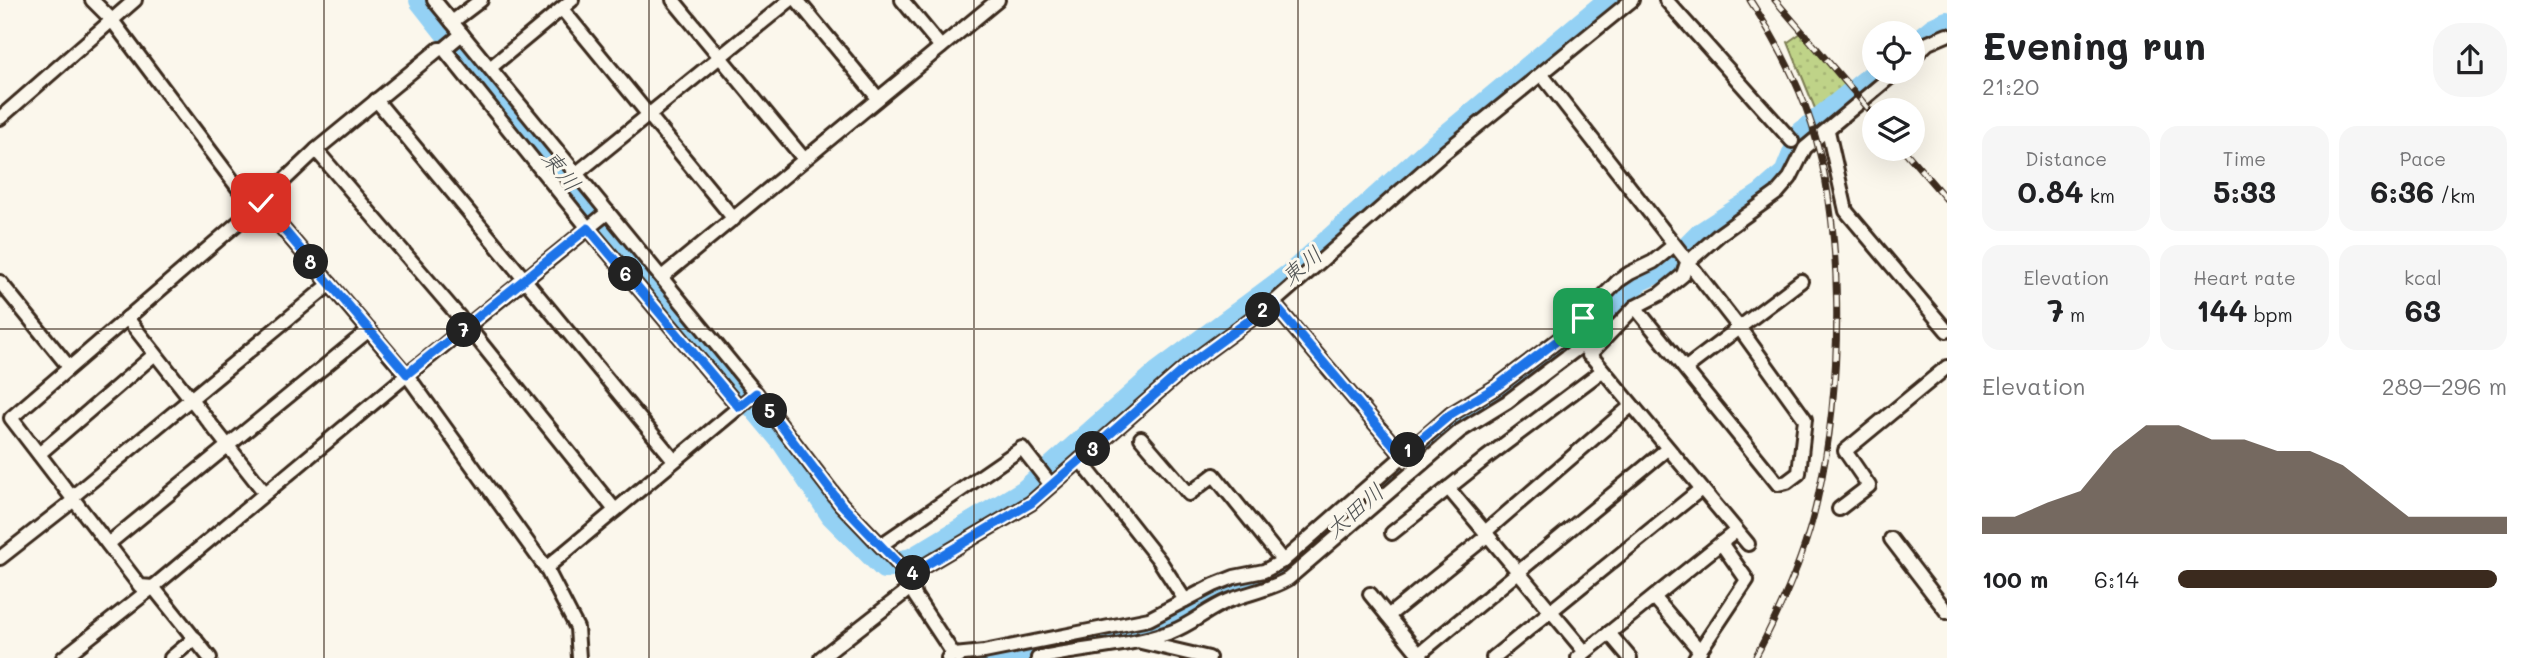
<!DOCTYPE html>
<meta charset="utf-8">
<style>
body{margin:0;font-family:Mali,"Klee One",sans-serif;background:#f6f6f6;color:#202124;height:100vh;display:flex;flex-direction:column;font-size:26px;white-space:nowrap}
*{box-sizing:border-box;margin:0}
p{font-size:23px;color:#757577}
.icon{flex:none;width:38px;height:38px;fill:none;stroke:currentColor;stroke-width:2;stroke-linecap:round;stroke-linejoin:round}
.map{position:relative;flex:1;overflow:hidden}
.details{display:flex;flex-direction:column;background:#fff;width:595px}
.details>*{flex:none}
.buttons{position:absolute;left:1862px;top:21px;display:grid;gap:14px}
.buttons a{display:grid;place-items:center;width:63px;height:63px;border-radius:50%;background:#fff;box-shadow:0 7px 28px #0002;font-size:35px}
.pin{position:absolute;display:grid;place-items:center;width:60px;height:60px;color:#fff;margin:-30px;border-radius:14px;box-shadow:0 4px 10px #0006}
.km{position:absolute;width:35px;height:35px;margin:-18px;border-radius:50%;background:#222;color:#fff;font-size:19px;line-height:35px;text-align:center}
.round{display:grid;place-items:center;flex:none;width:74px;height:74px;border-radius:28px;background:#f6f6f6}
.headline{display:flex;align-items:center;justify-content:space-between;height:119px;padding:0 35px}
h1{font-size:38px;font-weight:800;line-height:52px}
.metrics{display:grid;grid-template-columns:repeat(3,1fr);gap:10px;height:119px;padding:7px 35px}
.metrics div{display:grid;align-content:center;border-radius:18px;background:#f6f6f6;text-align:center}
.metrics b{font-size:30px;font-weight:800}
.metrics small{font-size:19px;font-weight:400}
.metrics p{font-size:19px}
.chart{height:196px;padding:14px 35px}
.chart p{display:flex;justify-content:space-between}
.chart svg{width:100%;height:126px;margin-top:7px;fill:#3b2a1e;opacity:.7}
ul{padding:0 35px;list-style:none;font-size:23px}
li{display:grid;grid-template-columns:112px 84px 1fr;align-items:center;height:52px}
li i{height:18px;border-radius:9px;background:#3b2a1e}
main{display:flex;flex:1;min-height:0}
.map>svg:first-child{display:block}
.green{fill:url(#green-dots);stroke:#7d7e53;stroke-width:2}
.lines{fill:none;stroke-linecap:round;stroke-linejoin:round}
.river{stroke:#94d1f4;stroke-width:26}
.minor-casing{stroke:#3b2a1e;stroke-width:18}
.minor{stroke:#fbf7ec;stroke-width:12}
.rail-casing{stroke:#3b2a1e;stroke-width:7}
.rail{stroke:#fbf7ec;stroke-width:4.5;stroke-dasharray:13;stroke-linecap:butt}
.route-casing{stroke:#fff;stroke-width:14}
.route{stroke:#1a73e8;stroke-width:9}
.grid{fill:none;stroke:#3b2a1e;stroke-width:2;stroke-opacity:0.55}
.labels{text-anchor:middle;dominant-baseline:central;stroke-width:6;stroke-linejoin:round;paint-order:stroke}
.water-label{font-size:23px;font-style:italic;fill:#515454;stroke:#fbf7ec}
</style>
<main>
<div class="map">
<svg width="1947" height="658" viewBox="0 0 1947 658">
<defs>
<pattern id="green-dots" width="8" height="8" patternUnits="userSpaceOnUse" patternTransform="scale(1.75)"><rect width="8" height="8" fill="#bfd388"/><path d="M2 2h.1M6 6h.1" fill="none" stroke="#a5b575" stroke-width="1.8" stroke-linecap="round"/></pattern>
</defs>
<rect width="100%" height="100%" fill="#fbf7ec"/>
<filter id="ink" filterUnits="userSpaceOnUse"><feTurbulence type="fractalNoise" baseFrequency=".0143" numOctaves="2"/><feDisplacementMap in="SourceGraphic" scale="14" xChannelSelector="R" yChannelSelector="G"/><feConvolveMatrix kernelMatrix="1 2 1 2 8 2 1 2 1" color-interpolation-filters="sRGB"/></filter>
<g filter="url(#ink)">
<!-- green -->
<path class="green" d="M1801,33L1852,92L1816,111L1788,42Z"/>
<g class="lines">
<!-- river -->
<g class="river">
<path d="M422,0L496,94L785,442L833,514L885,566L912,561L1025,493L1159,374L1296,272L1434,148L1612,0"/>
<path d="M1913,47L1934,30L1947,24"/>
<path d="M993,658L1127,634L1169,621L1205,601L1239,586L1281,574L1411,457L1455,421L1500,394L1574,339L1638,279L1673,263L1699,237L1762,196L1787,174L1803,134L1880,72"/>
</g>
<defs>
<g id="minor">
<path d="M92,0L111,19L254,209"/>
<path d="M434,0L756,393L841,504L909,575L915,596L954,655L959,657"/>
<path d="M673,0L804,159"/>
<path d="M797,0L877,97"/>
<path d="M902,0L941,47"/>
<path d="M1666,0L1792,141"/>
<path d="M562,9L734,219"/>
<path d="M452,22L481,0"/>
<path d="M462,34L444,49H439L316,150L254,209L11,418L140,586L153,587L407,375L608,212"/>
<path d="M444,49L588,228L739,407"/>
<path d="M1913,57L1928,43L1947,35"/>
<path d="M490,68L572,0"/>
<path d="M1542,75L1738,326L1805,419L1799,473L1787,482L1778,484L1635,307"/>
<path d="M376,100L674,460"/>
<path d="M0,118L135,0"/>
<path d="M1828,131L1846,211L1947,331"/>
<path d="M316,150L468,327L615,510"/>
<path d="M577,173L790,0"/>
<path d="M261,203L407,375L546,568L577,628L579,658"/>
<path d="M662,277L998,0"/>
<path d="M0,282L69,367"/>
<path d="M1273,303L1407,461"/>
<path d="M127,318L265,493"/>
<path d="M1589,355L1635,307L1660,294L1683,275L1687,263L1720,234L1777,193L1790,178L1805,148L1896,72"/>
<path d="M1686,368L1801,281"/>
<path d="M1141,438L1189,494L1214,475L1283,561"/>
<path d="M39,454L155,354"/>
<path d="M1080,460L1159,560L1185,600"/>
<path d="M1448,488L1485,532"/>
<path d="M72,497L330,284"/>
<path d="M1839,509L1869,486L1845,451L1947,367"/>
<path d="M1392,533L1486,458L1602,371"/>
<path d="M1891,539L1947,612"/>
<path d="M108,544L369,330"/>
<path d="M881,545L1022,448L1051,485"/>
<path d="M0,558L74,500"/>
<path d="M546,568L756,393"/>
<path d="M909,575L1031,503L1191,363L1273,303L1445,152L1632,0"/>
<path d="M1370,594L1422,658"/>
<path d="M1654,597L1700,651"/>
<path d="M1388,616L1488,535"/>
<path d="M1609,633L1630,658"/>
<path d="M1141,642L1209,658"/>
<path d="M1585,652L1485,532L1631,406"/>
<path d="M1419,654L1667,449"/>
<path d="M63,658L153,587L210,658"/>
<path d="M171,658L195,638"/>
<path d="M821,658L912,587"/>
<path d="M948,658L954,655L984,652L1149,619L1214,585L1234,577L1264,571L1283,561L1451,414L1496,387L1570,331L1618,281L1630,273L1653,262L1674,245"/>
<path d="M1038,658C1082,648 1128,647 1171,632C1191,625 1208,609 1228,601C1248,593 1269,590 1288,579L1460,431L1507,402L1582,345L1748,544"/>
<path d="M1493,658L1701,489"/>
<path d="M1578,658L1736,531"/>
<path d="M1695,658L1747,580L1721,543"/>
</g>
</defs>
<!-- minor casing -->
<use href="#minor" class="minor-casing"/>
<!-- minor -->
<use href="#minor" class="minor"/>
<defs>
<g id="rail">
<path d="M1750,0C1772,34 1792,70 1806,108C1847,218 1843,387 1817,501C1805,555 1781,609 1755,658"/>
<path d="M1775,0L1874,115"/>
<path d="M1903,149L1947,200"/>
</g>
</defs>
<!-- rail casing -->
<use href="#rail" class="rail-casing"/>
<!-- rail -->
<use href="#rail" class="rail"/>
</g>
</g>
<g class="lines" filter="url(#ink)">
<defs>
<path id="route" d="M261,203L407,374L588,228L739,407L756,393L841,504L909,575L1031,503L1191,363L1273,303L1402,455L1451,414L1496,387L1570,331L1583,318"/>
</defs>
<!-- route casing -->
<use href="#route" class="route-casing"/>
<!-- route -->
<use href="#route" class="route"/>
</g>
<!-- grid -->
<path class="grid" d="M324,0V658M649,0V658M974,0V658M1298,0V658M1623,0V658M0,329H1947"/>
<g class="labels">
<!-- water labels -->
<g class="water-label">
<text transform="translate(562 170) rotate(51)">東川</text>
<text transform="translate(1301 265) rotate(-40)">東川</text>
<text transform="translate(1354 510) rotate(-41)">太田川</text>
</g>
</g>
</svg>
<div class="buttons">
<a><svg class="icon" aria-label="locate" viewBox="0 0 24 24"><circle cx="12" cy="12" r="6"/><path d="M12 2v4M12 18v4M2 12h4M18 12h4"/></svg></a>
<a><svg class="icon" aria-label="layers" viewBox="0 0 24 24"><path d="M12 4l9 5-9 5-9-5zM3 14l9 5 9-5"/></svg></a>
</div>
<div class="pin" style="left:1583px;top:318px;background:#1e9e55"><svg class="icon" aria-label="arrive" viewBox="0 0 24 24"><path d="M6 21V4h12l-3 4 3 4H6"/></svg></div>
<div class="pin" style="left:261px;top:203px;background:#d93025"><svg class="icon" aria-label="check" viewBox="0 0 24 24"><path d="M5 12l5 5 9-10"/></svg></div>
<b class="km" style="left:1408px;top:450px">1</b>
<b class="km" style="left:1263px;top:310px">2</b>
<b class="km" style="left:1093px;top:449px">3</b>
<b class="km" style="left:913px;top:573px">4</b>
<b class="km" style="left:770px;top:411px">5</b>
<b class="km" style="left:626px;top:274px">6</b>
<b class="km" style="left:464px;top:330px">7</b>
<b class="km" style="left:311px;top:262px">8</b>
</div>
<section class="details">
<div class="headline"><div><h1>Evening run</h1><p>21:20</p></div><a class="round"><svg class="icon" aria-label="share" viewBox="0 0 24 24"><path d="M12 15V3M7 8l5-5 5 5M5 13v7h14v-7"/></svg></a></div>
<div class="metrics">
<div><p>Distance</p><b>0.84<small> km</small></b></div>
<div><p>Time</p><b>5:33</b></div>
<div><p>Pace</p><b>6:36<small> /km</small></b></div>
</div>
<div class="metrics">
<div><p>Elevation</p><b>7<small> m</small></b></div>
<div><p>Heart rate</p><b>144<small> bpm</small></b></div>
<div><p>kcal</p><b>63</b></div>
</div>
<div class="chart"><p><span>Elevation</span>289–296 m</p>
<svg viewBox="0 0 160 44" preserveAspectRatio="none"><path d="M0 44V38L10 38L20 33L30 29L40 15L50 6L60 6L70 11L80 11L90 15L100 15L110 20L120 29L130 38L140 38L150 38L160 38V44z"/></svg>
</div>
<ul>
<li><b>100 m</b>6:14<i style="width:97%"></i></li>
</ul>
</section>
</main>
